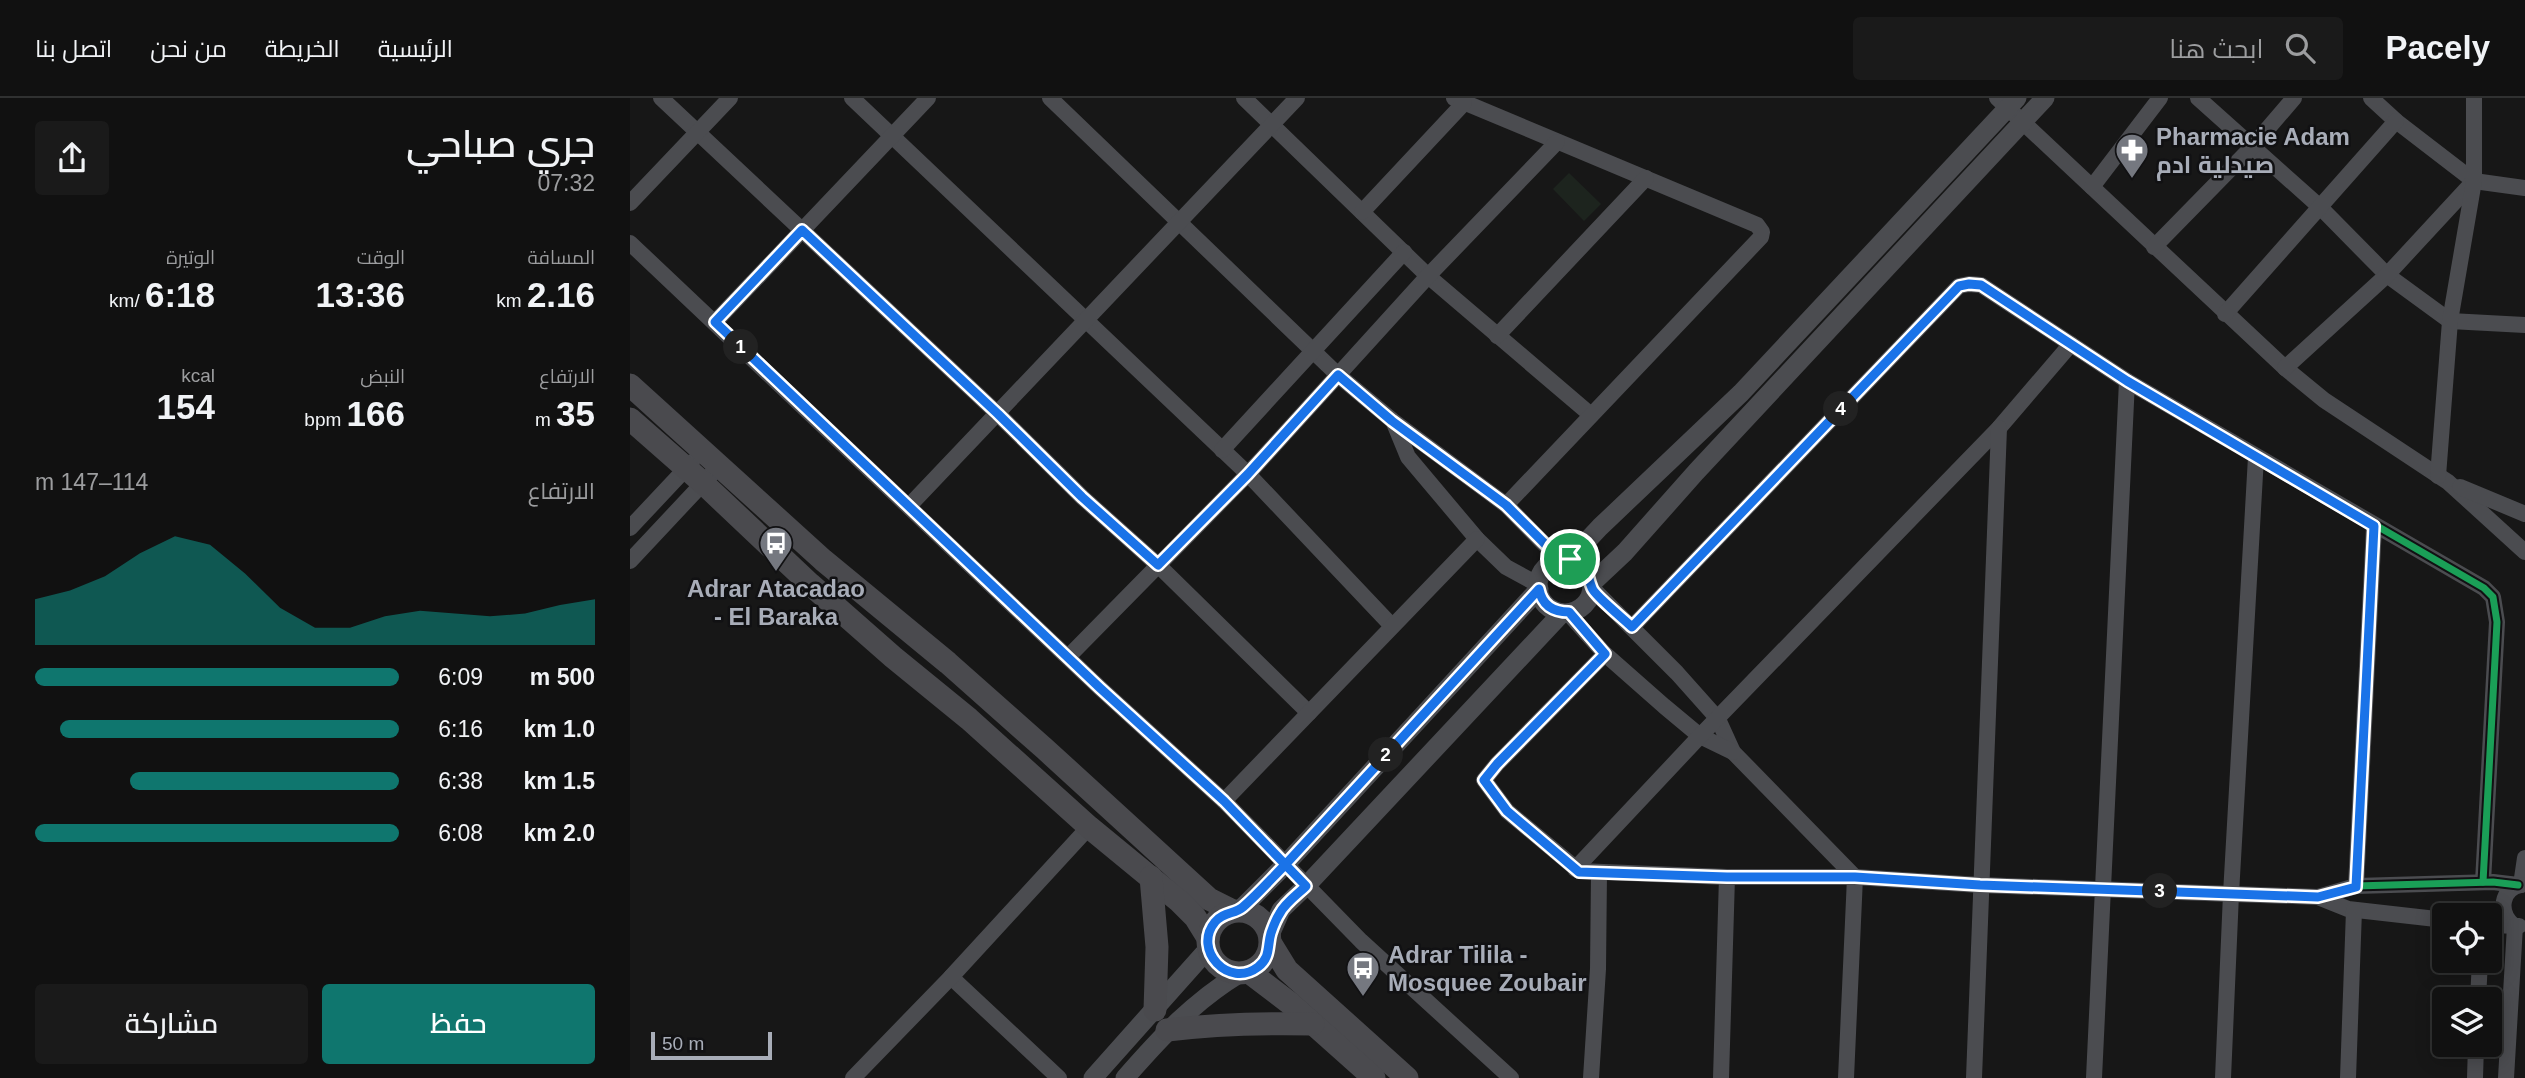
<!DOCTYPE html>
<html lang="ar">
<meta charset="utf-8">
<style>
body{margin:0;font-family:Helvetica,Cairo,sans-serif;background:#1a1a1a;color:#f1f3f6;direction:rtl;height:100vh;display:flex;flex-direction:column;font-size:26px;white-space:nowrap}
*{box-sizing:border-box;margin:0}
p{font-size:23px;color:#9c9d9f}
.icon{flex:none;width:38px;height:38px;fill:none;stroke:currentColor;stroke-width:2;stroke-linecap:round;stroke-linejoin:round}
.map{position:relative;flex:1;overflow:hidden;direction:ltr}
.drawer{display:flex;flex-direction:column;background:#111;width:630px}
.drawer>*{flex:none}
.controls{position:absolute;left:1802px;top:805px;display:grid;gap:14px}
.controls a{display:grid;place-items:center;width:70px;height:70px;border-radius:7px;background:#111;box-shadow:0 4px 18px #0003,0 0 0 2px #303131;font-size:35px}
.scale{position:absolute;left:21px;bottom:18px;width:121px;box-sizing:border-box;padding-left:7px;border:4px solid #a8adb8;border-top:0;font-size:19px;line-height:24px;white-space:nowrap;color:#a8adb8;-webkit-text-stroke:5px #111113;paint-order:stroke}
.pin{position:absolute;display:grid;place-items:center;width:60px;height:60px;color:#fff;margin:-30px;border:4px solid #fff;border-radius:50%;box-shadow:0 2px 7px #0007}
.km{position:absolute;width:35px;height:35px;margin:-18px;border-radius:50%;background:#222;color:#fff;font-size:19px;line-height:35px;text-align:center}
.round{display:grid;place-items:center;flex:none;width:74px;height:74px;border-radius:7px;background:#1a1a1a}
.headline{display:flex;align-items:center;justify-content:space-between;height:119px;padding:0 35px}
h1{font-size:38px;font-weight:600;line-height:52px}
.figures{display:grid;grid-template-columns:repeat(3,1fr);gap:10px;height:119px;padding:7px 35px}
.figures div{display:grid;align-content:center}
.figures b{font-size:35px;font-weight:600}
.figures small{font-size:19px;font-weight:400}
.figures p{font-size:19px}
.chart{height:196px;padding:14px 35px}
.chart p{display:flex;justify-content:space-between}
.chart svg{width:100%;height:126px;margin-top:7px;fill:#0f766e;opacity:.7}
.action{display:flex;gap:14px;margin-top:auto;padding:14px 35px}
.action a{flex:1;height:80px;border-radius:7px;background:#0f766e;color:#fff;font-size:28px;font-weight:600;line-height:80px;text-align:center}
.action a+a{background:#1a1a1a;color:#f1f3f6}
ul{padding:0 35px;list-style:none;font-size:23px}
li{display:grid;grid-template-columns:112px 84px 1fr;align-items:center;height:52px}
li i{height:18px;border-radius:9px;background:#0f766e}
header{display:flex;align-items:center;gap:42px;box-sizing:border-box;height:98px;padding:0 35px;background:#111;border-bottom:2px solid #303131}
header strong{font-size:33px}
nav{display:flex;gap:38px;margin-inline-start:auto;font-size:24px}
.search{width:490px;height:63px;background:#1a1a1a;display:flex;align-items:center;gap:18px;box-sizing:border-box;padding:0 24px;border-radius:7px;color:#9c9d9f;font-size:26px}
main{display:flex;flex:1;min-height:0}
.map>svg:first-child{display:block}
.garden{fill:#1d241e}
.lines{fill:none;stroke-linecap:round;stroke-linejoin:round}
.minor{stroke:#4b4c50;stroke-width:16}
.tertiary{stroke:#4b4c50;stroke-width:19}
.secondary{stroke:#4a4a4e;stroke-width:23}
.cycleway-casing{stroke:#111113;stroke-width:11}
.cycleway{stroke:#1a9f57;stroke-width:7}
.route-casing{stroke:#fff;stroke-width:14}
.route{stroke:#1a73e8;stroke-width:9}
.labels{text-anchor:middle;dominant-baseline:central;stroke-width:5;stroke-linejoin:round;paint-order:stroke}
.poi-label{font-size:24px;font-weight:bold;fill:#a8adb8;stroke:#111113;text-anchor:start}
</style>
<header>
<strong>Pacely</strong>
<div class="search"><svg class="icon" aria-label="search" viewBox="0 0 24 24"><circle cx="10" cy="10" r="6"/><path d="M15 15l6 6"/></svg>ابحث هنا</div>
<nav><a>الرئيسية</a><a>الخريطة</a><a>من نحن</a><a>اتصل بنا</a></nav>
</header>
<main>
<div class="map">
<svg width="1895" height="980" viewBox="0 0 1895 980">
<rect width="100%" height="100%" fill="#171717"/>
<!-- garden -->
<path class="garden" d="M939,75L971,106L954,123L923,91Z"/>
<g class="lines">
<!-- minor -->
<g class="minor">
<path d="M31,0L368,316L452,399L528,467L679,615"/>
<path d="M222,0L618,376L762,528"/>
<path d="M420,0L708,277L763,323L876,407L930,462"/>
<path d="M614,0L798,178L961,317"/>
<path d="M824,0L1127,127L1132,134L1131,139L876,407"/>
<path d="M1367,0L1655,270L1694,302L1818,384L1895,454"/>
<path d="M1568,0L1690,109L1757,177L1820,223L1895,227"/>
<path d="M1741,0L1766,23L1844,83L1895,90"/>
<path d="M1462,89L1530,0"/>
<path d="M0,105L100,0"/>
<path d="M732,114L834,5"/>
<path d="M0,145L470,590L594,703L731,843L881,980"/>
<path d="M1524,149L1622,49L1664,0"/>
<path d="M1595,216L1766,23"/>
<path d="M85,224L298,0"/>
<path d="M867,238L1016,80"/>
<path d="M1655,270L1757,177L1844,83"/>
<path d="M764,325L778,359L847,441L876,469L909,487"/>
<path d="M592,352L774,154"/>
<path d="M1808,378L1820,223L1844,83V0"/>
<path d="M1830,389L1895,416"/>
<path d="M279,408L667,0"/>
<path d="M0,430L62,364"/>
<path d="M0,463L90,367"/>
<path d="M962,490L1047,575L1088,621L1103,654L1225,779L1216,980"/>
<path d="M938,515L975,556L1034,608L1070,638L1103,654"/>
<path d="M1002,529L1329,188L1339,186L1351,187L1497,283L1854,490L1863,499L1867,524L1853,784"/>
<path d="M975,556L867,666L854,682L877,713L949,773L1097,779H1225L1350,787L1688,799L1726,788L1863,784L1888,787"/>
<path d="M438,559L618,376L798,178L927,44"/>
<path d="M594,703L847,441"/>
<path d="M945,771L1070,638L1369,330L1441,246"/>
<path d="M1891,787L1895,760"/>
<path d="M1726,788L1744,428"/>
<path d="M1688,799L1718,811L1815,822"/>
<path d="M1860,827L1889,828"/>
<path d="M1883,827C1868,814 1871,791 1891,787"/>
<path d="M321,879L429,980"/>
<path d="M1848,901L1850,863"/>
<path d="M223,980L321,879L459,729"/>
<path d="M961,980L968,871L969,775"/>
<path d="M1091,980L1097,779"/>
<path d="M1344,980L1369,330"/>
<path d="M1464,980L1497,283"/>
<path d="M1593,980L1601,796L1626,359"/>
<path d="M1718,980L1724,812"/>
<path d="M1845,980L1846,947"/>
<path d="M1876,980L1885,828"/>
</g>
<!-- tertiary -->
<g class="tertiary">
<path d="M940,461L970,429L1111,295L1387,0"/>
<circle cx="935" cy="488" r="27"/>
<path d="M962,485L995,454L1066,374L1415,0"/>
<path d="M610,812L655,767L909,491"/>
<path d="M640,837L651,812L676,788L932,515"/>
<path d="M463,980L578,851"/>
<path d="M495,980C530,940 563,904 609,876"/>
</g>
<!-- secondary -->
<g class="secondary">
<path d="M0,287L193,462L318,565L415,651L579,801L603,813"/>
<path d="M0,321L73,385L180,486L263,559L339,621L459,729L549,803L565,819L578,840"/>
<path d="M521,779L527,849L525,912"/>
<circle cx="609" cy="844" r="31"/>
<path d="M641,846L657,872L777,980"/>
<path d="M619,874L661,906L744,980"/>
<path d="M537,932C586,926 634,925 683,926"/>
</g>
<defs>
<g id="cycleway">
<path d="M1002,529L1329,188L1339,186L1351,187L1497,283L1854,490L1863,499L1867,524L1853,784"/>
<path d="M975,556L867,666L854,682L877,713L949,773L1097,779H1225L1350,787L1688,799L1726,788L1863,784L1888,787"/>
</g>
</defs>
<!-- cycleway casing -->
<use href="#cycleway" class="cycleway-casing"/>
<!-- cycleway -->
<use href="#cycleway" class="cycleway"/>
</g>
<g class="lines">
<defs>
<path id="route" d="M940,461H930L876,407L762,323L708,277L618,376L528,467L452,399L368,316L172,132L85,224L470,590L594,703L676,788C668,796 655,805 650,815C646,821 643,829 641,835C637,848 641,859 628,869C599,891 562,852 585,824C593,814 605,816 613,809C628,796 641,781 655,767L909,491C912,507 923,514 939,514L975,556L867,666L854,682L877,713L949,774L1097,779H1225L1350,787L1688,799L1726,789L1744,428L1497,283L1351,187L1339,186L1329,188L1002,529C995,522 964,497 962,490C955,474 962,469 940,461"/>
</defs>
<!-- route casing -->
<use href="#route" class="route-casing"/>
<!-- route -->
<use href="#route" class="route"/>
</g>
<!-- icons -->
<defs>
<symbol id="pharmacy-pin" viewBox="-11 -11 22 30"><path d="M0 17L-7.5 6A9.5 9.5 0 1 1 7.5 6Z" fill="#757880" stroke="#111113"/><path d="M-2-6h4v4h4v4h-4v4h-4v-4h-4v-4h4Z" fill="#fff"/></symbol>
<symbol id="bus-pin" viewBox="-11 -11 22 30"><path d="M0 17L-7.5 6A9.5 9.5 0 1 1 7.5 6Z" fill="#757880" stroke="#111113"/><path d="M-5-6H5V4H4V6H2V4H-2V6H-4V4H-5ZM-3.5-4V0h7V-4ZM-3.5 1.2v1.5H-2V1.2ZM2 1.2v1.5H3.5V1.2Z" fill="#fff"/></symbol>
</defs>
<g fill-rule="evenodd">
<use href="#pharmacy-pin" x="1483" y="33" width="38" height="52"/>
<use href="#bus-pin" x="127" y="426" width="38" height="52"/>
<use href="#bus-pin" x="714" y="851" width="38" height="52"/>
</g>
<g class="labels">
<!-- poi labels -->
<g class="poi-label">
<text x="1526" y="38">Pharmacie Adam<tspan x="1526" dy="28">صيدلية ادم</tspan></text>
<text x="146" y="490" text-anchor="middle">Adrar Atacadao<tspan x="146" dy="28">- El Baraka</tspan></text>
<text x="758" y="856">Adrar Tilila -<tspan x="758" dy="28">Mosquee Zoubair</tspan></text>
</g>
</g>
</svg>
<div class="controls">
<a><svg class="icon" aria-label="locate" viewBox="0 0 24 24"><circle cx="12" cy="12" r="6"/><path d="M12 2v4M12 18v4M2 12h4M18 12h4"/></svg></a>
<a><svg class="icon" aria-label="layers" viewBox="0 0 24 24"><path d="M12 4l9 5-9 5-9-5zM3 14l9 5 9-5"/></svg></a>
</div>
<div class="scale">50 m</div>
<div class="pin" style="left:940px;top:461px;background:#1e9e55"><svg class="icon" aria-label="arrive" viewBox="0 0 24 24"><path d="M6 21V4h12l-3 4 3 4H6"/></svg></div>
<b class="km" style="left:111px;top:249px">1</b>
<b class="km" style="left:756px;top:657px">2</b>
<b class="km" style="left:1530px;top:793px">3</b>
<b class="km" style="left:1211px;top:311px">4</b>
</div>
<section class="drawer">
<div class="headline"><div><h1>جري صباحي</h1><p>07:32</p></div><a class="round"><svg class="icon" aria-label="share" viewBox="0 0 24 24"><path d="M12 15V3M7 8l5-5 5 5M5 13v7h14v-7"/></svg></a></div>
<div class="figures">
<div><p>المسافة</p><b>2.16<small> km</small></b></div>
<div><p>الوقت</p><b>13:36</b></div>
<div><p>الوتيرة</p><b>6:18<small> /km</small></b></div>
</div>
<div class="figures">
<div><p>الارتفاع</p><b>35<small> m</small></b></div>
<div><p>النبض</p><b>166<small> bpm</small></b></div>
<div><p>kcal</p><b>154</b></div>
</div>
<div class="chart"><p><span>الارتفاع</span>114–147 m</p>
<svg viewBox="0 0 160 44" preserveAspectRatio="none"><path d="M0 44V28L10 25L20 20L30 12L40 6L50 9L60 19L70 31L80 38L90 38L100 34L110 32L120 33L130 34L140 33L150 30L160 28V44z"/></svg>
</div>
<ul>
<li><b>500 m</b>6:09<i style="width:100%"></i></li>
<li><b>1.0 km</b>6:16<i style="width:93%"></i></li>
<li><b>1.5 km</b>6:38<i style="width:74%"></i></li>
<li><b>2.0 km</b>6:08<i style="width:100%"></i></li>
</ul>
<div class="action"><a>حفظ</a><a>مشاركة</a></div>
</section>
</main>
